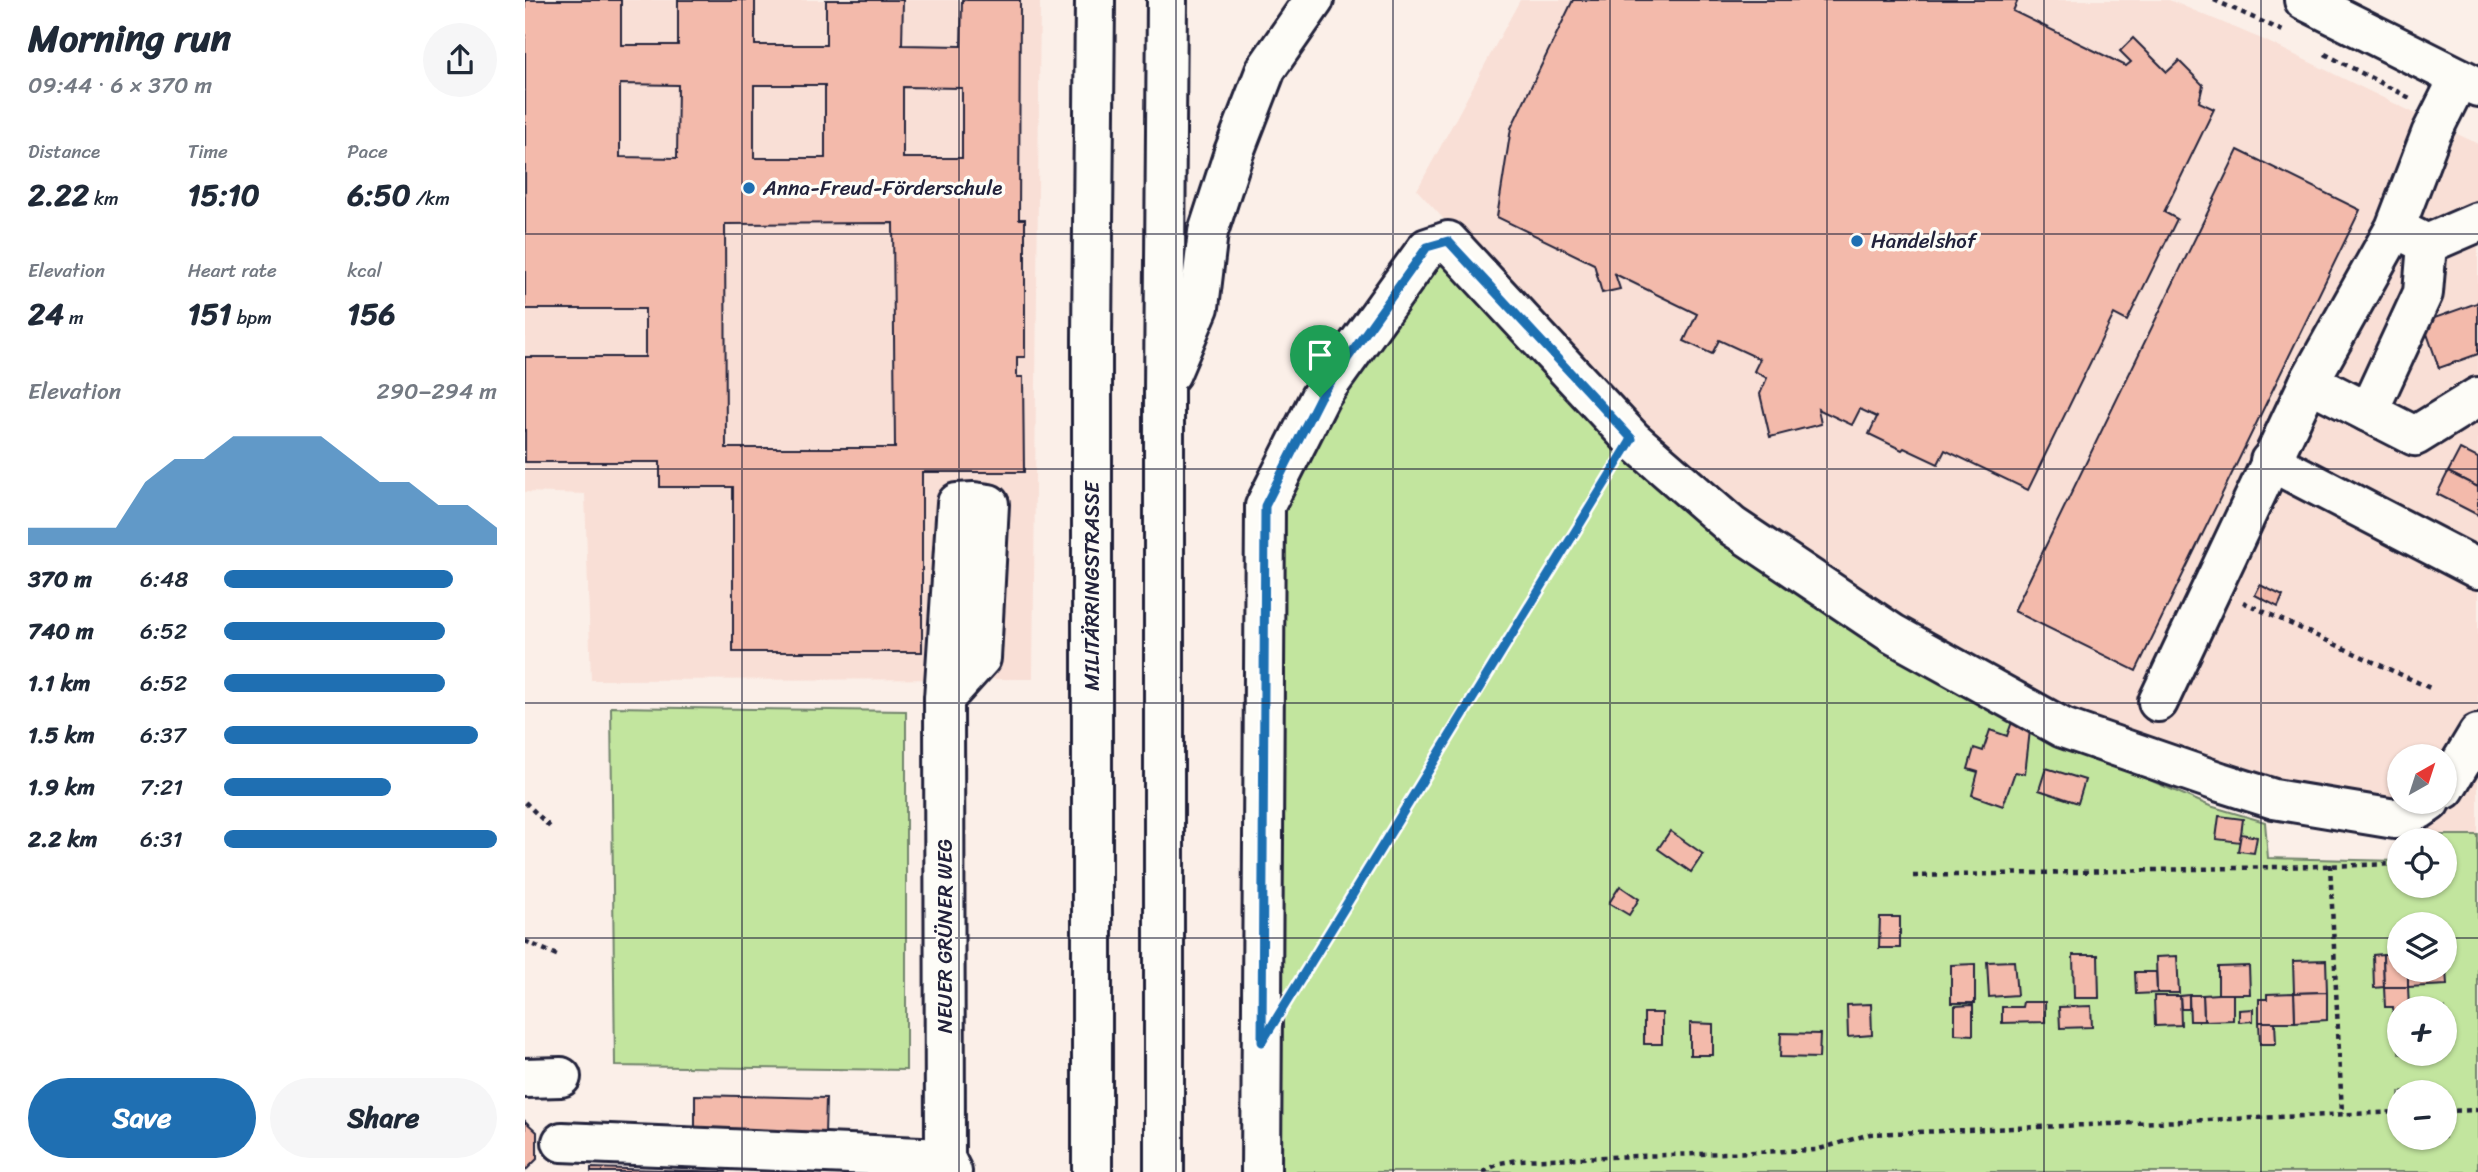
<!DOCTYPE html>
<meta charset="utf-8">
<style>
body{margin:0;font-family:Sriracha,sans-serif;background:#f6f6f7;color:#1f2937;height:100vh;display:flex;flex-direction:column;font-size:26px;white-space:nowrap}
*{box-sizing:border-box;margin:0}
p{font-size:23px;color:#747a83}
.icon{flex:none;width:38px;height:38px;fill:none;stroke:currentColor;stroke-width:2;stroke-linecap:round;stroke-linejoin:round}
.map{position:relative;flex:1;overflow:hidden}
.panel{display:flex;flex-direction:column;background:#fff;width:525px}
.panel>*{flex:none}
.needle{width:46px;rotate:39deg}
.fabs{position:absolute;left:1862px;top:744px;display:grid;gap:14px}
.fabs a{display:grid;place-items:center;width:70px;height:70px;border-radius:50%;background:#fff;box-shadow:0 2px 5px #0004;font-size:35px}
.pin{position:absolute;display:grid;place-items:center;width:60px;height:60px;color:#fff;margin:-72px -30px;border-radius:50% 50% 50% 0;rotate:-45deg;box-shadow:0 0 7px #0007}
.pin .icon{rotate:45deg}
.round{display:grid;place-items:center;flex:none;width:74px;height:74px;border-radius:37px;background:#f6f6f7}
.head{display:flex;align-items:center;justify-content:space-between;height:119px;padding:0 28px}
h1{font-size:38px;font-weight:800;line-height:52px}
.stats{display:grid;grid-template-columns:repeat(3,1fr);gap:10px;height:119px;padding:7px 28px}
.stats div{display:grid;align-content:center}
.stats b{font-size:30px;font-weight:800}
.stats small{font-size:19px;font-weight:400}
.stats p{font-size:19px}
.chart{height:196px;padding:14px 28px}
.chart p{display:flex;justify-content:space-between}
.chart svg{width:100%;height:126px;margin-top:7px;fill:#1f6fb2;opacity:.7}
.primary-button{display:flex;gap:14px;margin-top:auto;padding:14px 28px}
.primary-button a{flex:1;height:80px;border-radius:42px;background:#1f6fb2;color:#fff;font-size:28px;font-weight:800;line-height:80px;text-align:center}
.primary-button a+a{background:#f6f6f7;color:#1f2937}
ul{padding:0 28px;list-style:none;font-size:23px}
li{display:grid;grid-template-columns:112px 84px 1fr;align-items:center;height:52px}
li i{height:18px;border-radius:9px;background:#1f6fb2}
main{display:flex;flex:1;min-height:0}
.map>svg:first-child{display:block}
.built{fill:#f9dfd6;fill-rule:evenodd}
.green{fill:#c2e59e;stroke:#72846c;stroke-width:2;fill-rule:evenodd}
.building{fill:#f3baab;stroke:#22223b;stroke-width:2;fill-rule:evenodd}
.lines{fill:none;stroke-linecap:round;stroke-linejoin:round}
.minor-casing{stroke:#22223b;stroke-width:44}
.major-casing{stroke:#22223b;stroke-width:44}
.highway-casing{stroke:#22223b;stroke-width:44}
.path{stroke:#22223b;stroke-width:4.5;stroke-dasharray:5 5;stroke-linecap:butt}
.minor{stroke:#fdfcf7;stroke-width:38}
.major{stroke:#fdfcf7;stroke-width:38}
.highway{stroke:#fdfcf7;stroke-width:38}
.route-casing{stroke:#fff;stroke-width:14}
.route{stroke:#1f6fb2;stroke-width:9}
.grid{fill:none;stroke:#22223b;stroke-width:2;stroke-opacity:0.55}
.poi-dot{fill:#1f6fb2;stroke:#fdfcf7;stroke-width:2.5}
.labels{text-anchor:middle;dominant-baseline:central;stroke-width:7;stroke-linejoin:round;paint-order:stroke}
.poi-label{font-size:21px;fill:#22223b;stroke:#fdfcf7;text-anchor:start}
.street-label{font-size:21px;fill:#22223b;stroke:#fdfcf7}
</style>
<main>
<section class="panel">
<div class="head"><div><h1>Morning run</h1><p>09:44 · 6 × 370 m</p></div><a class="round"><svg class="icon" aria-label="share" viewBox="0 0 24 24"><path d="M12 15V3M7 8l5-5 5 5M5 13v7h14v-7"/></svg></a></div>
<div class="stats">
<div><p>Distance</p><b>2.22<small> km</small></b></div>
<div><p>Time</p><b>15:10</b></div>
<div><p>Pace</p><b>6:50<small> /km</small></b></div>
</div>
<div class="stats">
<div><p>Elevation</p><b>24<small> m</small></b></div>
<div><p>Heart rate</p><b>151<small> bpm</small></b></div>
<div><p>kcal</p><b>156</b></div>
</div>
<div class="chart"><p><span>Elevation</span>290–294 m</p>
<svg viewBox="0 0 160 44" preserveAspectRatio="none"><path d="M0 44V38L10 38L20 38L30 38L40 22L50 14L60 14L70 6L80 6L90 6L100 6L110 14L120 22L130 22L140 30L150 30L160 38V44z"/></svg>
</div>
<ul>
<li><b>370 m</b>6:48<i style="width:84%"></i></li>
<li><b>740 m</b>6:52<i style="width:81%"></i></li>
<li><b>1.1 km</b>6:52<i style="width:81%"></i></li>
<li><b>1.5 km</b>6:37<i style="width:93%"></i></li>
<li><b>1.9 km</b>7:21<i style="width:61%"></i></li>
<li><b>2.2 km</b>6:31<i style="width:100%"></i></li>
</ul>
<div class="primary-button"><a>Save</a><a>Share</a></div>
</section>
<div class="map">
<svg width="1953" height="1172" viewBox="0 0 1953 1172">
<rect width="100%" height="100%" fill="#fbefe8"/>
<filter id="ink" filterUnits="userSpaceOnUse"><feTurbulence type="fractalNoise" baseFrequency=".0143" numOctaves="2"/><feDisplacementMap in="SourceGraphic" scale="14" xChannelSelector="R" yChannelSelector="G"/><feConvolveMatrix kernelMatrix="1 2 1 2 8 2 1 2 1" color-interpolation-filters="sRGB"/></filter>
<g filter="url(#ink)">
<!-- built -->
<g class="built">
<path d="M0,0H515L508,679L66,680L60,494L0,492Z"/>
<path d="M995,0H1644L1739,40L1953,144V843L1906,840L1847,805L1750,787L1518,703L1454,660L1268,548L1176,482L1067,381L892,190ZM1874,756H1920V802H1874Z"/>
</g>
<!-- green -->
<g class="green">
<path d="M907,253L1064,414L1203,532L1384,665L1529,739L1685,806L1740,822L1743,858L1874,861V886H1920V840H1913L1915,835H1953V1172H736L740,506ZM1874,924H1920V970H1874ZM1874,1008H1920V1054H1874ZM1874,1092H1920V1138H1874Z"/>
<path d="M86,707L381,711V1070L90,1066Z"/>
</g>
<!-- building -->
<g class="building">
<path d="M0,0H96V45H153V0H230V45H301V0H378L377,45L436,46L437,0H495L494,219H500V357H492V377H498L499,472H397V652H208V487H135V462H0V357H120V309H0ZM95,84L153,85L152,158L95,157ZM229,85H300V158H229ZM378,87L437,88V158H378ZM368,223L370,448H201L200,224Z"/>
<path d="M1048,0H1493L1488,11L1601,66L1606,62L1595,51L1608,38L1642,72L1654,61L1678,85L1674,102L1689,109L1639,212L1652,219L1602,321L1589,314L1503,490L1420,450L1413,464L1379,448L1377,450L1344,434L1352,417L1335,409L1327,425L1293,409L1296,424L1245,437L1235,394L1242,378L1229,371L1235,359L1194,340L1187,354L1159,341L1172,314L1090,274L1095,289L1077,293L1069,264L972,217L986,128Z"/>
<path d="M1713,150L1835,210L1611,671L1489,611Z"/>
<path d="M1953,301V354L1914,368L1898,322L1952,303Z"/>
<path d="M1935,449L1953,458V487L1923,472Z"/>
<path d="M1923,472L1953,487V515L1912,494Z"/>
<path d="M1735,585L1758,596L1753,607L1730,595Z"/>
<path d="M1487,722L1505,730L1500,774L1490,772L1478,806L1447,795L1453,772L1443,769L1449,748L1458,751L1465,730L1482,736Z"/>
<path d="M1521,768L1560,780L1553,803L1514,790Z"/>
<path d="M1694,816L1718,819L1715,842L1691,839Z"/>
<path d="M1145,831L1178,854L1166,872L1133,849Z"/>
<path d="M1716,834L1732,837L1729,853L1713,851Z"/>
<path d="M1095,886L1114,899L1104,915L1084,903Z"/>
<path d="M1355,917H1375V948H1354Z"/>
<path d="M1858,954L1859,987L1849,988L1848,955Z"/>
<path d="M1858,954H1874V970H1883V987H1859Z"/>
<path d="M1548,955H1573L1574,998H1549Z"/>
<path d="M1920,955L1922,985L1883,987V970H1920Z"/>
<path d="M1652,956L1654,993H1632L1631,957Z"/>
<path d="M1801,960L1802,992L1769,993L1768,961Z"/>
<path d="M1489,961L1492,995L1464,997L1462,962Z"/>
<path d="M1450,964V1003H1426V965Z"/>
<path d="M1724,966L1725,994H1693V967Z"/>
<path d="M1610,972H1631L1632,993L1611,994Z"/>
<path d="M1859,987H1883L1884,1008H1874V1024L1869,1025L1868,1007H1860Z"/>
<path d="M1802,992V1020L1770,1022L1769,993Z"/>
<path d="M1769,993L1770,1022H1734V999H1742V994Z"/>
<path d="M1693,994H1708V1020L1679,1021L1678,995Z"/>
<path d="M1664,995H1678L1679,1021H1665Z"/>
<path d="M1664,995V1009H1656L1655,996Z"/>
<path d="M1629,996H1655L1656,1025L1630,1026Z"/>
<path d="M1498,1002H1520V1022L1477,1023V1007H1497Z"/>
<path d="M1346,1004L1347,1035L1323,1037L1322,1005Z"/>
<path d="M1448,1005V1035L1430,1034V1006Z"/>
<path d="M1566,1006L1567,1027L1535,1028L1534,1007Z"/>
<path d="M1728,1009V1021L1714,1022V1010Z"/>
<rect x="1119" y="1013" width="18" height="31"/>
<path d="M1734,1022H1750L1751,1044H1735Z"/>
<path d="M1165,1023L1188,1024V1055H1165Z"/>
<path d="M1256,1033L1295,1034L1294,1058L1255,1057Z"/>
<path d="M170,1095L301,1098L300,1135L170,1133Z"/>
<path d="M0,1121L12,1132V1159L0,1171Z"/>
<path d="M66,1168L202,1172H66Z"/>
</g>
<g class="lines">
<defs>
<g id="minor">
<path d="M1878,232L1902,244L1953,222"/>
<path d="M1784,382L1890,436L1953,397"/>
<path d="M1843,412L1898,293L1902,244"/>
<path d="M1745,461L1953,569"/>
<path d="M449,502L464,504L456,658L419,699L432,503Z"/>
<path d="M419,699L420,1158L427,1172"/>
<path d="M1633,702L1784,382L1870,228L1906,134L1934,78"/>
<path d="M1920,789L1953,734"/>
<path d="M0,1078L36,1077"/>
<path d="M37,1142L420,1158"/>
<path d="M736,1172L740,506L795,397L902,248L923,241L1107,439L1207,526L1368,634L1538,728L1695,782L1749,799L1870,819L1895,809L1905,802"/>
</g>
<path id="major" d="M1779,0L1953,87"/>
<g id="highway">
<path d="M646,373L674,307L683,232L709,152L741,69L789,0"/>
<path d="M567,1172V339L570,0"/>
<path d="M639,1172V391L642,0"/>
</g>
</defs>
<!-- minor casing -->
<use href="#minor" class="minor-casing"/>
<!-- major casing -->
<use href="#major" class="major-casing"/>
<!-- highway casing -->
<use href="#highway" class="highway-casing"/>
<!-- path -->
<g class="path">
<path d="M1689,0L1758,31"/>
<path d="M1800,54L1885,98"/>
<path d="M1718,602L1905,688"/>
<path d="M0,802L27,829"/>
<path d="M1805,864L1817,1114"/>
<path d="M1388,876L1874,864"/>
<path d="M0,941L34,956"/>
<path d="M774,981L1089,469"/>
<path d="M1920,1111L1953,1110"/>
<path d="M958,1172L975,1163L993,1160L1291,1150L1345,1134L1874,1112"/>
</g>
<!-- minor -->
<use href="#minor" class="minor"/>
<!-- major -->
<use href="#major" class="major"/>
<!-- highway -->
<use href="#highway" class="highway"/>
</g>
</g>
<g class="lines" filter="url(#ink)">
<defs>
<path id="route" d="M923,241L1107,439L737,1042L740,506L795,397L902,247Z"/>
</defs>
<!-- route casing -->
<use href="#route" class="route-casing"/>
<!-- route -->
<use href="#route" class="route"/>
</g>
<!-- grid -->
<path class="grid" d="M217,0V1172M434,0V1172M651,0V1172M868,0V1172M1085,0V1172M1302,0V1172M1519,0V1172M1736,0V1172M0,234H1953M0,469H1953M0,703H1953M0,938H1874M1920,938H1953"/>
<!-- markers -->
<g class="poi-dot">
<circle cx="224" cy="188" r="7"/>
<circle cx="1332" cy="241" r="7"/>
</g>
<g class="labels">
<!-- poi labels -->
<g class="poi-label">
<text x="238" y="188">Anna-Freud-Förderschule</text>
<text x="1346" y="241">Handelshof</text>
</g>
<!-- street labels -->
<g class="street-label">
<text transform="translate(567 586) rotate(-90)">MILITÄRRINGSTRASSE</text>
<text transform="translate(420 936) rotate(-90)">NEUER GRÜNER WEG</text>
</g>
</g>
</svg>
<div class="fabs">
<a><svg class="needle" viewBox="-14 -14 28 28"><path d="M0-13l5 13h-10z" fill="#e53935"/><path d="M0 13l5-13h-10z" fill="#747a83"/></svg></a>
<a><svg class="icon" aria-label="locate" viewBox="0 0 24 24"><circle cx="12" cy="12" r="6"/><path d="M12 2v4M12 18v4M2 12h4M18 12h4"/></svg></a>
<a><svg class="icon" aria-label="layers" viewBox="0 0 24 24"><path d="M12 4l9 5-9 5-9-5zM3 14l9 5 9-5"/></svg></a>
<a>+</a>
<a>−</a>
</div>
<div class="pin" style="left:795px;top:397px;background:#1e9e55"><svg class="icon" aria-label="arrive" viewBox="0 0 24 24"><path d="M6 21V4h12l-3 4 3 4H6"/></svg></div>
</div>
</main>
